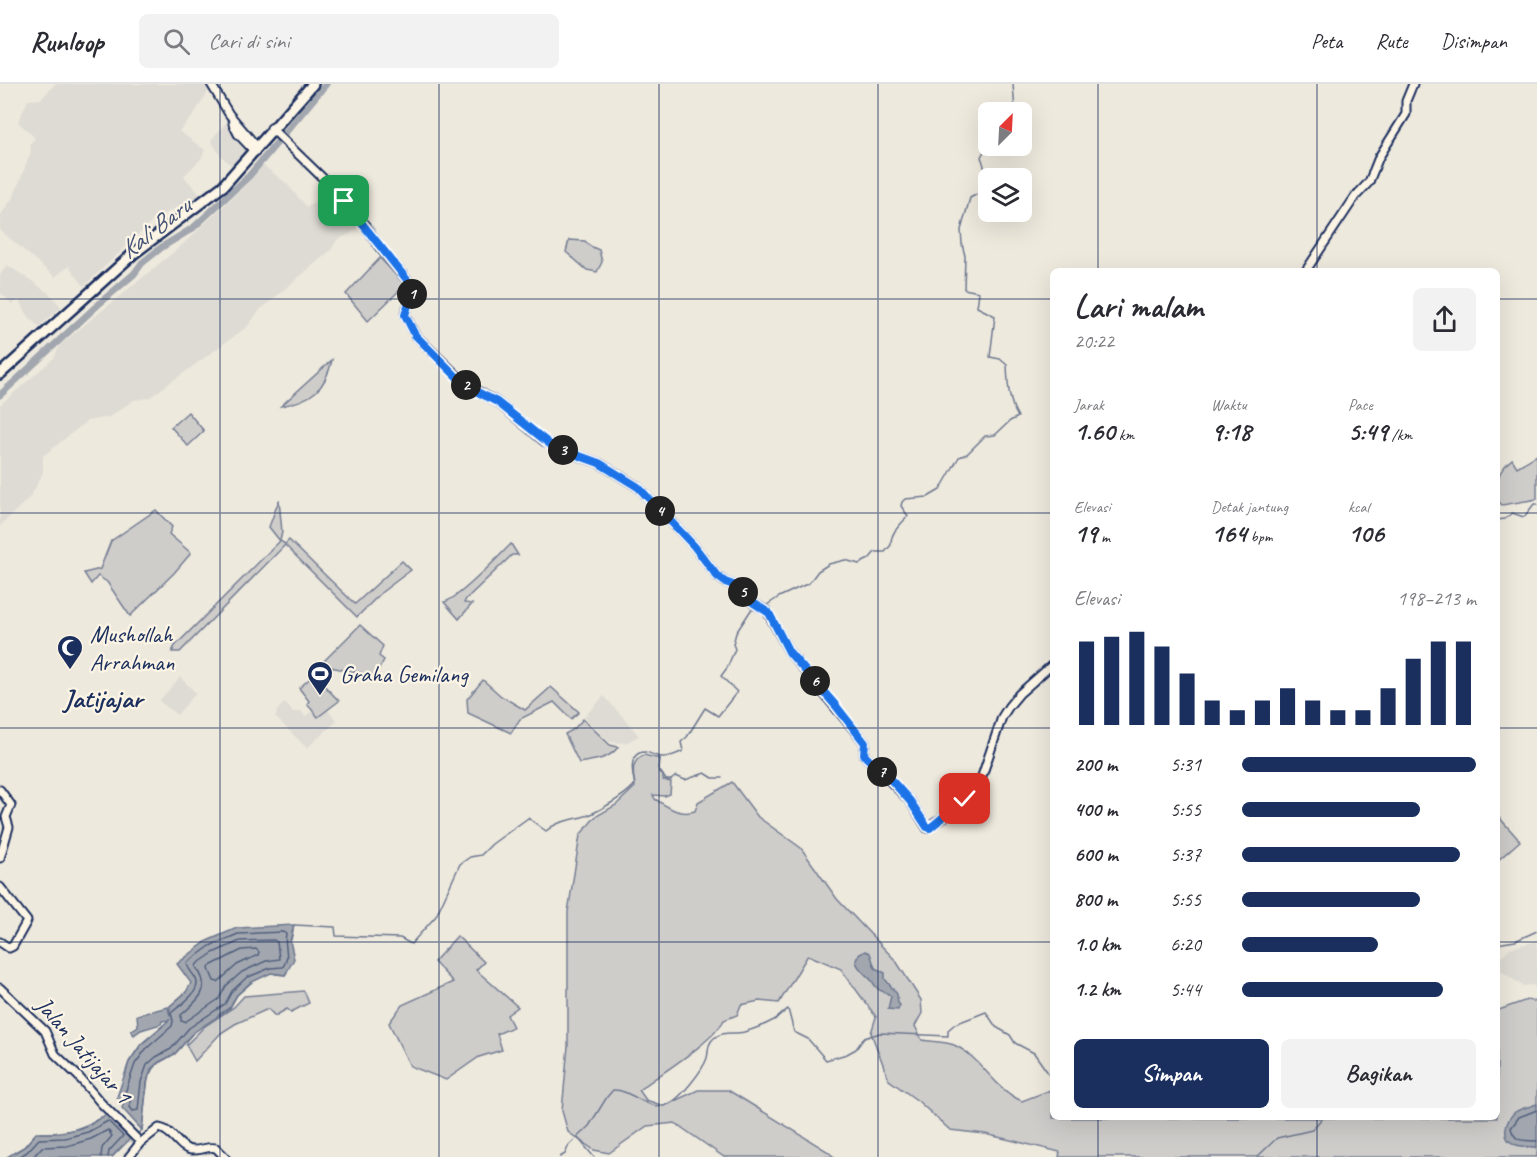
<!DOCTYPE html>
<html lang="id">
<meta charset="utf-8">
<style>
body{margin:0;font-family:Caveat,sans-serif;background:#f2f2f3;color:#2b2b33;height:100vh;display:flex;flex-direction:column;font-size:22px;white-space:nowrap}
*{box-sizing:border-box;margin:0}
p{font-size:20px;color:#7c7c81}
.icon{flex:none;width:33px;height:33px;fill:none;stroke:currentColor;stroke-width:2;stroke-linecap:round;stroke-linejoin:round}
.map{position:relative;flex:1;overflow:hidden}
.details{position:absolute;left:1050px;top:184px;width:450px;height:852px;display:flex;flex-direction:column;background:#fff;border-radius:9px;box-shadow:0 6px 24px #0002}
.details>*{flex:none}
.needle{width:39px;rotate:24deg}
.buttons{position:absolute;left:978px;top:18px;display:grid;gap:12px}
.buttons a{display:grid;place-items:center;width:54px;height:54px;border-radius:9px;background:#fff;box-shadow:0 6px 24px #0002;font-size:30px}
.pin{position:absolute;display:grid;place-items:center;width:51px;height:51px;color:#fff;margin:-26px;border-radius:12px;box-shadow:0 3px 9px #0006}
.km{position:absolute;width:30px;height:30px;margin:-15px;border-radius:50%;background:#222;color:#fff;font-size:16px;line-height:30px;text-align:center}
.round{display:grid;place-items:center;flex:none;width:63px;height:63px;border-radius:9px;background:#f2f2f3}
.headline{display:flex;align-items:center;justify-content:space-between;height:102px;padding:0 24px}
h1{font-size:33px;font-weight:700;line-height:45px}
.figures{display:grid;grid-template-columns:repeat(3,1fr);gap:9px;height:102px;padding:6px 24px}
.figures div{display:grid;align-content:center}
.figures b{font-size:26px;font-weight:700}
.figures small{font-size:16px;font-weight:400}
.figures p{font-size:16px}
.chart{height:168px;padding:12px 24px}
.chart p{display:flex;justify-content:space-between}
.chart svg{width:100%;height:108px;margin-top:6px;stroke:#1b2f5e;stroke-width:6}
.button{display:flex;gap:12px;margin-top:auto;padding:12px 24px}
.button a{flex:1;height:69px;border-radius:9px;background:#1b2f5e;color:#fff;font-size:24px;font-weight:700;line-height:69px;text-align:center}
.button a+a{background:#f2f2f3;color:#2b2b33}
ul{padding:0 24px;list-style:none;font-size:20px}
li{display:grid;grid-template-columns:96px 72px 1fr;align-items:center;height:45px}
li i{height:15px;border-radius:8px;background:#1b2f5e}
header{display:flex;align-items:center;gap:36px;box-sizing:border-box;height:84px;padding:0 30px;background:#fff;border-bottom:2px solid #e1e1e2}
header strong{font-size:28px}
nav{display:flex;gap:33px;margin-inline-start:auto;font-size:21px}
.search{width:420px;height:54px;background:#f2f2f3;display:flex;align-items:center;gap:15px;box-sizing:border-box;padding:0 21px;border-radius:9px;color:#7c7c81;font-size:22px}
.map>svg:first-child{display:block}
.built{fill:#dedbd4}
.green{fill:#cfcdca;stroke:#757e94;stroke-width:1.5}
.water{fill:#a2a7af;stroke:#6c778f;stroke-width:1.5}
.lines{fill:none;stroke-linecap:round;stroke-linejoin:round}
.shore{stroke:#515f7e;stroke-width:1.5}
.stream{stroke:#6c778f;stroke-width:1.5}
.river{stroke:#a2a7af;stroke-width:7}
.secondary-casing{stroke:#1b2f5e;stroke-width:11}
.highway-casing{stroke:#1b2f5e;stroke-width:14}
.secondary{stroke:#fcf5e5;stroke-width:7}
.highway{stroke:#fcf5e5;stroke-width:9}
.route-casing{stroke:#fff;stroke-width:12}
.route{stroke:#1a73e8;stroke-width:8}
.grid{fill:none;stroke:#1b2f5e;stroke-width:1.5;stroke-opacity:0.55}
.labels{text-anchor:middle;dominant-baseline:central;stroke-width:4.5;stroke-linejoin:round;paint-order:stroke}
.poi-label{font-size:24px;fill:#1b2f5e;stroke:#fcf5e5;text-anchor:start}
.street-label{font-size:24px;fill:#1b2f5e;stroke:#fcf5e5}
.water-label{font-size:26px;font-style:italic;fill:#445376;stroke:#fcf5e5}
.quarter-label{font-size:27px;font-weight:bold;fill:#1b2f5e;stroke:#fcf5e5}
</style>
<header>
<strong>Runloop</strong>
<div class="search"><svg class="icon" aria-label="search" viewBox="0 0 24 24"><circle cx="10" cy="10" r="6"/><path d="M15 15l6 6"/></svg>Cari di sini</div>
<nav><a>Peta</a><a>Rute</a><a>Disimpan</a></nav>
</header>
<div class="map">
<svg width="1537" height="1073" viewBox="0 0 1537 1073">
<rect width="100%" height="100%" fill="#eee9dd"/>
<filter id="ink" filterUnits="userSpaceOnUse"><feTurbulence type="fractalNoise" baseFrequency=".0167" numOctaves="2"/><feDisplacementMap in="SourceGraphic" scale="12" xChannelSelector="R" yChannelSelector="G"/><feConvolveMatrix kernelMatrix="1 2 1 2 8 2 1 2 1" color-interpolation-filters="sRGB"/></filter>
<g filter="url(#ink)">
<!-- built -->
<g class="built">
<path d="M55,0H213L193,32L179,47L205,66L201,75L184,92L200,111L155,135L84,202L69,182L55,193L0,146V132L14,112L31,67L30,60L35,54L18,38L28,16L41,15Z"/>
<path d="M229,35L248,68L233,83L220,71L211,56Z"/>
<path d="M260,79L286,99L307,123L331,108L360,141L350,150L337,156L331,166L260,226L247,243L149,314L134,316L109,333L87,337L43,372V389L31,412L0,442V321L54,274L60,261L181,162L235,111Z"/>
<path d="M7,181L35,199L52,212L61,223L39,243L29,233L19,216L12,220L0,208V191Z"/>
<path d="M180,593L196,609L177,631L159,617Z"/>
<path d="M604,612L628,639L639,652L625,659L609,658L584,633Z"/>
<path d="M285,618L293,628L301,627L305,632L312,627L318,632L327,625L337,637L307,664L275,633L277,630L276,628Z"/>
<path d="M1537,857V906L1533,901L1523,902L1501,887L1500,874L1510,864Z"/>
</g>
<!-- green -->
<g class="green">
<path d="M569,156L585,157L590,162L599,166L602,178L597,188L587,186L566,168Z"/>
<path d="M380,174L403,199V203L368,237L346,210Z"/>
<path d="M332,276C325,306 312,316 281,322Z"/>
<path d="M188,328L204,347L188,362L171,343Z"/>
<path d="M1537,371V415L1502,421L1497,416C1497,395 1496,389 1512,375L1517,383Z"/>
<path d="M279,416L282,448L280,457L285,460L289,456L355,520L402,477L411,486L382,508L357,533L285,461L180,568H172L175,562L280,457L269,443Z"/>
<path d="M156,426L172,443L169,450L191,469L174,489L130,532L107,498L98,492L91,500L84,489L100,485L111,457Z"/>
<path d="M511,460L518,471H512L466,515L464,519L472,520L459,535L444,518C458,516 499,472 511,460Z"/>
<path d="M360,541L383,562L379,572L384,576L375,592L320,581Z"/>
<path d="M314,591L339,617L318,633L307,620L309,617L299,604Z"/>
<path d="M483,596L501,612L525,626L551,603L579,628L571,635L554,618L520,635L511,649L468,629L467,615Z"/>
<path d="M583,635L610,661L618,663C609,676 593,676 579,679L565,650L574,645Z"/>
<path d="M644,671L660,675L659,688L663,691V696L671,698L670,710L665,712L653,711L655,715C668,723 679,732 695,727L698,718L732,698L758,733L801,764L837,815L896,877L921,916L922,929L915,942L922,956C931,958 945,957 954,961C981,973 995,1006 1022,1017L1053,1005V1034H1497V925L1499,926L1527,916L1537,918V1073H1059L1060,1068L985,1050L950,1046L918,1017L889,996L871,949L876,933L841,885L808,871L779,919L759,917L741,921L737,931L724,936C712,959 661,989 639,1006L646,1016L664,1022L698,1006H728L827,1067L834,1073H724L675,1039L647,1042L609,1069L594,1066L568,1048L562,1027L568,962V828L580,751L595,733L616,721L635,703C633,690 630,677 644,671Z"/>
<path d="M1497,731L1520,757L1497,777Z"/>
<path d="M457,852L484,878L476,886L518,923L507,931L513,943L497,950L502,966L479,973L446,996L410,982L389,939L402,921L453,898L434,878Z"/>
<path d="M304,907L309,919L291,928L287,925L275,932L268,925L235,940L221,949L195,977L186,961L205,942L234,923L244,912Z"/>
</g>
<!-- water -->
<g class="water">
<path d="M294,841L290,857L294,875L285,891L271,889L250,899L237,911L230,924L193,949L175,970L159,978L151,985L147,999L142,1046L122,1024L124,1018L117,1013L129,978L141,960L169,936L162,937L161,940L141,946L134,951L131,947L138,942L137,931L168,923L170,932V922L186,908L191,899L177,880L207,857L237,844Z"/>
<path d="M865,867L870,869L875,884L885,889V895L897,910L898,919L900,921L898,926L888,925L891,912C887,908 882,908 878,905C875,903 874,900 872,897C864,888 845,876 865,867Z"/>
<path d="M1537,1020V1063C1530,1063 1520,1063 1514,1060C1500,1054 1506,1036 1515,1028C1521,1024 1530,1023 1537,1020Z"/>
<path d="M109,1029L132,1053L112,1073H7L24,1063L36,1049C68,1049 81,1046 109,1029Z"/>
</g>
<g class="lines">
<!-- shore -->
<g class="shore">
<path d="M283,848L286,850C283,863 291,871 283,883L270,884L246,894L232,907L225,920L189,944L171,965L156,973L147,981L141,998L138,1026L133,1027L130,1023V1015L125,1009L135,980L146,965L172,942L173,937L171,929C179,922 202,908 196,895C193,889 188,886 187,879L210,862L238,850Z"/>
<path d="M274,856L277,858L279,875L266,877L242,888L226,902L219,915L185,938L181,937V931C198,916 213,906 196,883L197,880L213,869L240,857Z"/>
<path d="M256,865L259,868L258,871L237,881L218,898L214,897L209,885L210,882L242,866Z"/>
<path d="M1537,1026L1519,1033L1511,1044C1515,1059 1523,1056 1537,1057"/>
<path d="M19,1073L27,1068L39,1055L65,1054L88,1048L108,1037L123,1052L109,1067L108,1073"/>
<path d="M33,1073L42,1063L67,1062L91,1055L108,1046L112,1052L102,1064L101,1073"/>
</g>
<!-- stream -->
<g class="stream">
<path d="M1013,0L1015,28"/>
<path d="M1497,436L1505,435L1512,429L1524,433L1534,420H1537"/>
<path d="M764,523L779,513L809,499L818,487L829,480L845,476L859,480L869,475L875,468H885L891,461C890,449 900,441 908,432L901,422L902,418L905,415L928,413L940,406L959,373L967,370L985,352L995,351L1010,337L1018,333C1008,316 1008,300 1007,281L1000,275L990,273L995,232L977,223L979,208L964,205L965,172L962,160L961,146L970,114L983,107C986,95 986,84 981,73L984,67L994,62"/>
<path d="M660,674L658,684L666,696H671L676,692L685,696L705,689L713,694H722"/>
<path d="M294,841L335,843L336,852L400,854L411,860L436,832L460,780L470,773L481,771L492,760L528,734L546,747C558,737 567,737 582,733C594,731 628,710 635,700C632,690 628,668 645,668C652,669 657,674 664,673C671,673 677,670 683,667L681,658L687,653L705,624L718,632L737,608L721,592L727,584L735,565L733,560L736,549L751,526L760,525"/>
<path d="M291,856L293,846"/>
<path d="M1497,860L1515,857L1537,847"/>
<path d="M275,890L285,891L287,888"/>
<path d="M232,919L237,911L251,899"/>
<path d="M170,922L186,908"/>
<path d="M217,932L230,923"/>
<path d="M142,960L163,942"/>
<path d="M150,990C154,978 165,977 174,970C180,966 185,957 191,951"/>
<path d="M125,992L129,978L139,964"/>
<path d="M146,1010L148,994"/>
<path d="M90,1041L101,1033"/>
<path d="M64,1048L86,1043"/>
<path d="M40,1049H59"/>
<path d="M137,1050L142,1046L145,1015"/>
<path d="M578,1054L594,1073"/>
<path d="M15,1068L24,1063L34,1052"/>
<path d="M112,1073L122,1062"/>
<path d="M560,1073L565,1070L569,1061L589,1042L607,1013L613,1006C632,1005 648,1029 669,1020C681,1014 703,986 707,974C709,966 707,960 714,954C724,946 733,951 744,948C754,945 765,941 774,936C780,933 783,928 788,925L794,948L808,955L826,976L847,970L856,965L864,954L880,949L948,952V946L955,940L986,928L996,943L1010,951L1015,959L1034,969L1053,996"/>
<path d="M1257,1073L1277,1054L1312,1046L1322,1034"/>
</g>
<!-- river -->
<path class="river" d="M0,311L101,218L134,190L142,179L162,163L193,144L249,92L326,0"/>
<defs>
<g id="secondary">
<path d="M211,0L229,30L258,64"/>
<path d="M233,40L238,50L255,68"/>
<path d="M271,44L333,104L365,141L380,164L410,199L412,209L405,230L415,251L467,301L497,318L544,357L562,366L599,379L638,403L694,462L717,492L725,498L736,502L753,519L767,527L789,568L865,659L864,670L866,673L910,717L927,744L949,730L973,706L982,692L1002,633L1009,622L1019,610L1053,580"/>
<path d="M1305,188L1355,113L1369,98L1379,73L1406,30V17L1413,0"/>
<path d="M0,706L11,721L6,733L9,743L0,774"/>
<path d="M0,803L27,837L13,862L9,864L0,858"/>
<path d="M0,904L45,947L55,970L78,992L101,1019L136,1054"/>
<path d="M129,1073L140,1059L159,1044C173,1046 178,1064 191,1066C200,1067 208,1062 216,1064L225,1073"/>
</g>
<path id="highway" d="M0,290L133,170L223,102L313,0"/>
</defs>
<!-- secondary casing -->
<use href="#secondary" class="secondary-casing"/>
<!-- highway casing -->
<use href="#highway" class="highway-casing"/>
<!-- secondary -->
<use href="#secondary" class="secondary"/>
<!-- highway -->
<use href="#highway" class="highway"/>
</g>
</g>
<g class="lines" filter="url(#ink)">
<defs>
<path id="route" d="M344,117L412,202V209L405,231L415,251L466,302L497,318L552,362L599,379L638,403L694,462L717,492L725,498L736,502L752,518L769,529L789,568L836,622L865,659L864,670L866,673L893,698L910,717L927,743L930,744L965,715"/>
</defs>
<!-- route casing -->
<use href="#route" class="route-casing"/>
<!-- route -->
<use href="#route" class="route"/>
</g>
<!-- grid -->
<path class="grid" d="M220,0V1073M439,0V1073M659,0V1073M878,0V1073M1098,0V188M1317,0V188M0,215H1053M1497,215H1537M0,429H1053M1497,429H1537M0,644H1053M1497,644H1537M0,858H1053M1497,858H1537M1098,1034V1073M1317,1034V1073"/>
<!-- icons -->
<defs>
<symbol id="mosque-pin" viewBox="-11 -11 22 30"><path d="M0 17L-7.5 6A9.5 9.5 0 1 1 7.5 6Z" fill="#1b2f5e" stroke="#fcf5e5"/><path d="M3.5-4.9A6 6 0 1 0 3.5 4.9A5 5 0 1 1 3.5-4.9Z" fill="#fff"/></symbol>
<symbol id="stadium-pin" viewBox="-11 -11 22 30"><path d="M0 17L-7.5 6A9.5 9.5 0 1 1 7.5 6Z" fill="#1b2f5e" stroke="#fcf5e5"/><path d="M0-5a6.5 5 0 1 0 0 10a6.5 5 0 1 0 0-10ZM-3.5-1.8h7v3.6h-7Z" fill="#fff"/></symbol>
</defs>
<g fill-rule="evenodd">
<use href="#mosque-pin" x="55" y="549" width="30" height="40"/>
<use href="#stadium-pin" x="305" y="575" width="30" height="40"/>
</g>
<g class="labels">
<!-- poi labels -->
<g class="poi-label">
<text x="90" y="550">Mushollah<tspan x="90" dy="28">Arrahman</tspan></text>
<text x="340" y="590">Graha Gemilang</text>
</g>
<!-- street labels -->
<g class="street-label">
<text transform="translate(84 966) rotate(49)">Jalan Jatijajar 1</text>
</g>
<!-- water labels -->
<g class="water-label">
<text transform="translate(155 144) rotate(-38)">Kali Baru</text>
</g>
<!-- quarter labels -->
<g class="quarter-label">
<text x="103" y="614">Jatijajar</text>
</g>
</g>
</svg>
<div class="buttons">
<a><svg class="needle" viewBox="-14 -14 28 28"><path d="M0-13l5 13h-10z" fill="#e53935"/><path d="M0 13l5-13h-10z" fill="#7c7c81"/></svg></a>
<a><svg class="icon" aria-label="layers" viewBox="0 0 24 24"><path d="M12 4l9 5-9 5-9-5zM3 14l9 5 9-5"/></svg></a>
</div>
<div class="pin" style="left:344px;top:117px;background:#1e9e55"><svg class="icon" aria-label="arrive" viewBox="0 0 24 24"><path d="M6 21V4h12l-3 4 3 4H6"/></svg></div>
<div class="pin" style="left:965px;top:715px;background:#d93025"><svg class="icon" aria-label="check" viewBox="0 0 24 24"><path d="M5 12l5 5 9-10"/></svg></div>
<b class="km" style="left:412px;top:210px">1</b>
<b class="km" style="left:466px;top:301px">2</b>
<b class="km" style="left:563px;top:366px">3</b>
<b class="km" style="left:660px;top:427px">4</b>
<b class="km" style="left:743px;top:508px">5</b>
<b class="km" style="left:815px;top:597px">6</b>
<b class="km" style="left:882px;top:688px">7</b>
<section class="details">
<div class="headline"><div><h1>Lari malam</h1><p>20:22</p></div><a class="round"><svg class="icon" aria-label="share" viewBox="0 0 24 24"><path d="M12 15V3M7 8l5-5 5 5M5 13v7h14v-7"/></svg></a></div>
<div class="figures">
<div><p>Jarak</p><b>1.60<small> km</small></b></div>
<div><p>Waktu</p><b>9:18</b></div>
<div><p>Pace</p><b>5:49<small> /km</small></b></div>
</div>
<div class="figures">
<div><p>Elevasi</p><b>19<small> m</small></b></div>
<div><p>Detak jantung</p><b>164<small> bpm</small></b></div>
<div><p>kcal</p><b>106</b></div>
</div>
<div class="chart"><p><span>Elevasi</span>198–213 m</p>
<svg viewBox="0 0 160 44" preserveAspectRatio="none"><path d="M5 44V10M15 44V8M25 44V6M35 44V12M45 44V23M55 44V34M65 44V38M75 44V34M85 44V29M95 44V34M105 44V38M115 44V38M125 44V29M135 44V17M145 44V10M155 44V10"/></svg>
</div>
<ul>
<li><b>200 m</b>5:31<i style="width:100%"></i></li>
<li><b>400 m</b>5:55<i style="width:76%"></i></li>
<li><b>600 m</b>5:37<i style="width:93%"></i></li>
<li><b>800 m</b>5:55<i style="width:76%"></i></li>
<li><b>1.0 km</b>6:20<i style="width:58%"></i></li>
<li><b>1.2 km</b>5:44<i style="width:86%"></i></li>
</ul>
<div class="button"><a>Simpan</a><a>Bagikan</a></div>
</section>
</div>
